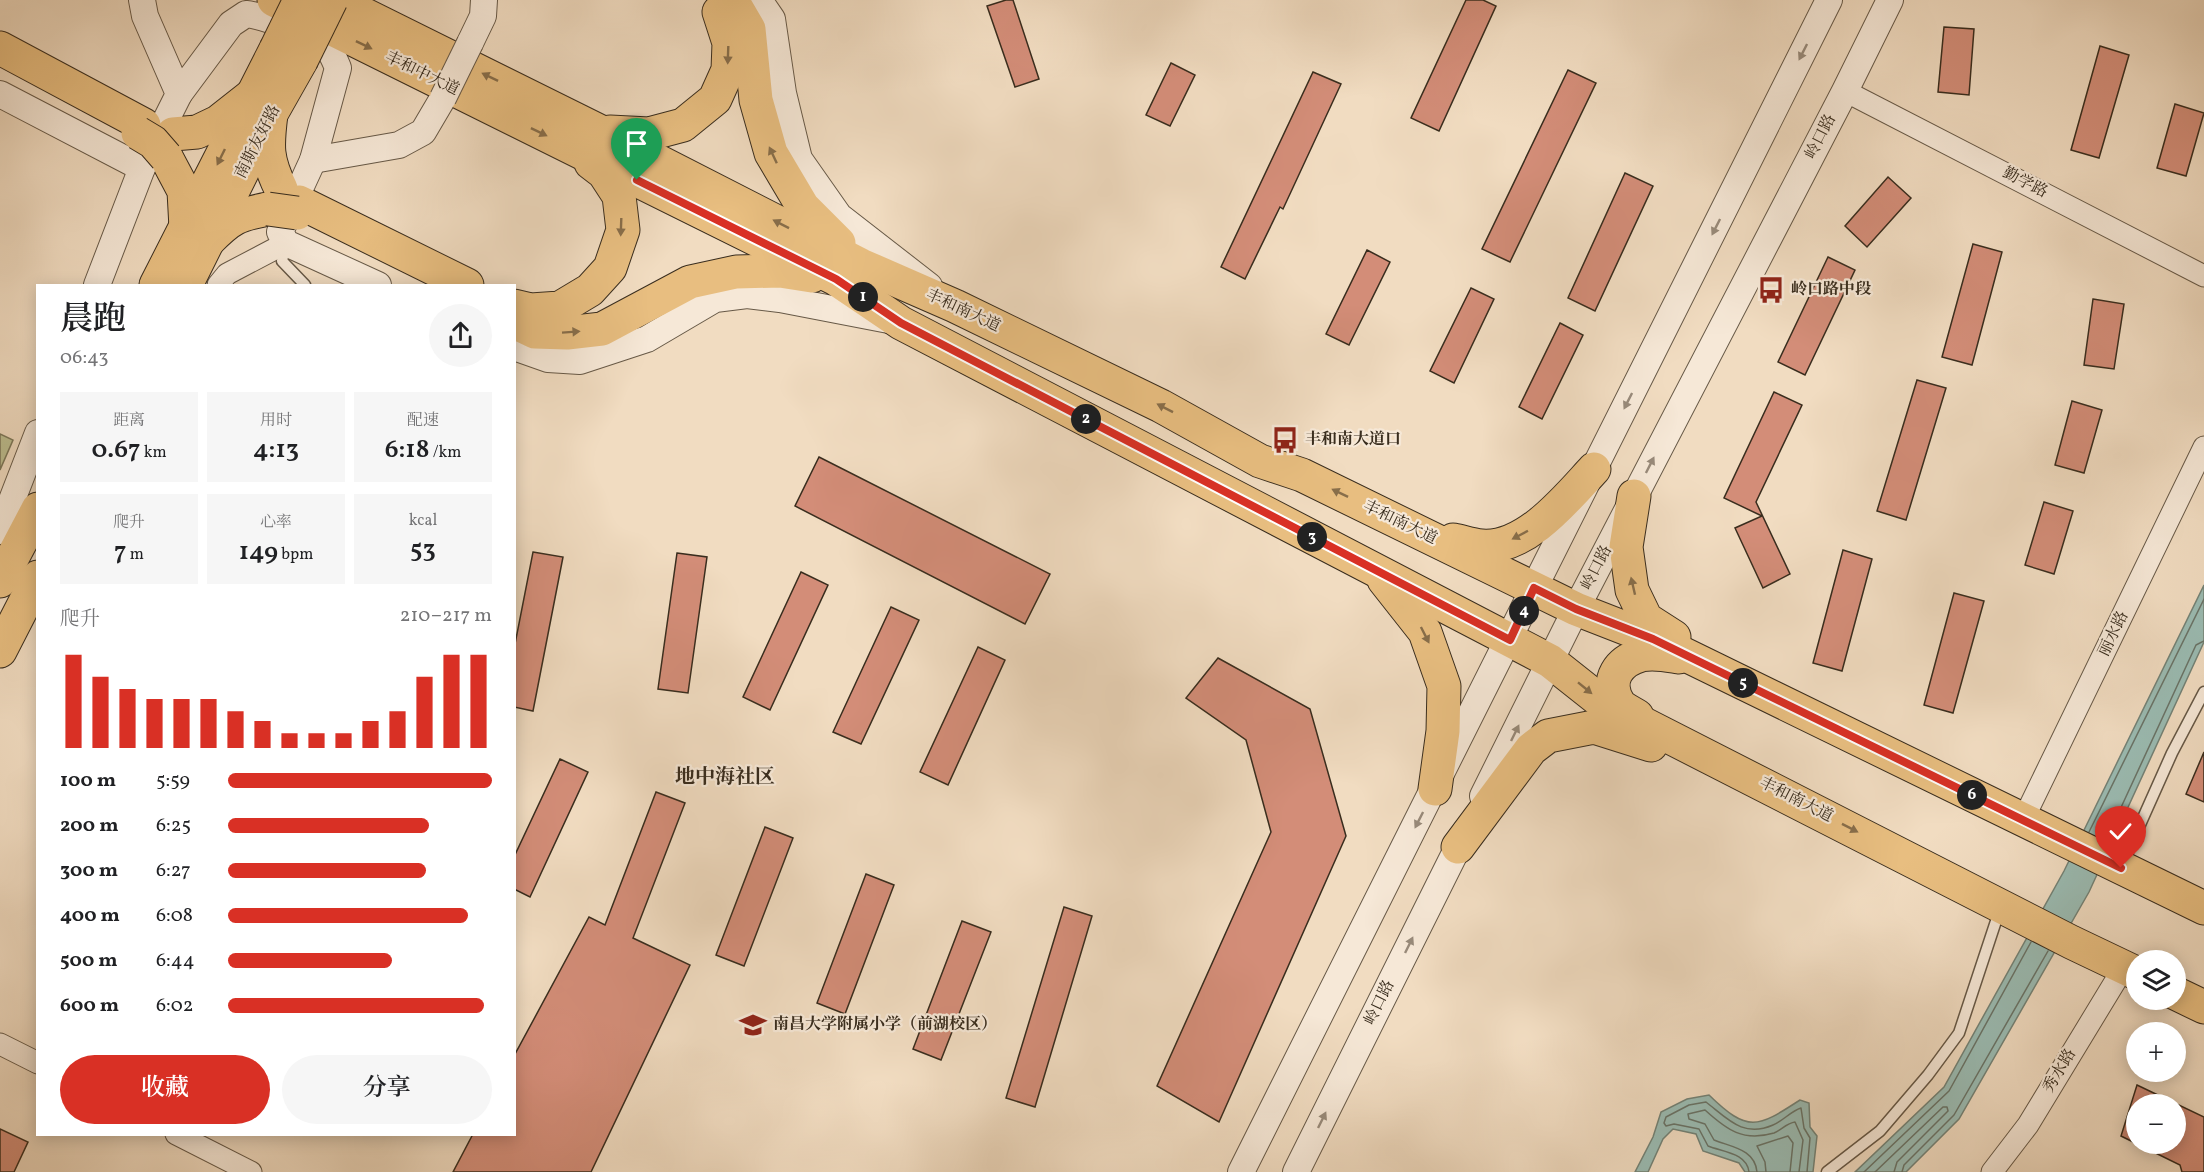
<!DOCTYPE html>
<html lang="zh">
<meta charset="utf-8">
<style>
body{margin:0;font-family:Vollkorn,"Noto Serif SC",serif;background:#f6f6f6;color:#202124;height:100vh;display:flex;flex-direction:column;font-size:22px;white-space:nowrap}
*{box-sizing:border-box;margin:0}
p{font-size:20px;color:#757577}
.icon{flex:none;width:33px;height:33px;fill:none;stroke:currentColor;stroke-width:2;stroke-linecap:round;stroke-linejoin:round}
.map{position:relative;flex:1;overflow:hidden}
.drawer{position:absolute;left:36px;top:284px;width:480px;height:852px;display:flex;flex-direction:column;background:#fff;border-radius:0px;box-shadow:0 3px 15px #0003}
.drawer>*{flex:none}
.tools{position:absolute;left:2126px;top:950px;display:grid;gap:12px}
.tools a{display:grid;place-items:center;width:60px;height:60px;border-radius:50%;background:#fff;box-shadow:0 3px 15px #0003;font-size:30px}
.pin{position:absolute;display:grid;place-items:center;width:51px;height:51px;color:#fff;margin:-62px -26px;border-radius:50% 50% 50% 0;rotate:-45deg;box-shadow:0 0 6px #0007}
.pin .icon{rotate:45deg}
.km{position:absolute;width:30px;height:30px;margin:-15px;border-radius:50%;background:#222;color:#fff;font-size:16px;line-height:30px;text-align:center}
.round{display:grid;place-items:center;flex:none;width:63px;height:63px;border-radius:32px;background:#f6f6f6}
.headline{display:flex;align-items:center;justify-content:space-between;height:102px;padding:0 24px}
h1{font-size:33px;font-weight:600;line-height:45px}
.metrics{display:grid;grid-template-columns:repeat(3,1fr);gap:9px;height:102px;padding:6px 24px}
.metrics div{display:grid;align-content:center;border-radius:0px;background:#f6f6f6;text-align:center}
.metrics b{font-size:26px;font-weight:600}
.metrics small{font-size:16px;font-weight:400}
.metrics p{font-size:16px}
.chart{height:168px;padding:12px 24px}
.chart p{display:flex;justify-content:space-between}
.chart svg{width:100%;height:108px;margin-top:6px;stroke:#d93025;stroke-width:6}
.primary-button{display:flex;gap:12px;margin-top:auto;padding:12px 24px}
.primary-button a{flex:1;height:69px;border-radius:36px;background:#d93025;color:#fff;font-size:24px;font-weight:600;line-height:69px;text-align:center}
.primary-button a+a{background:#f6f6f6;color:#202124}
ul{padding:0 24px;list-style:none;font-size:20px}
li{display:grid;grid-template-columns:96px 72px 1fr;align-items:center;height:45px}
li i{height:15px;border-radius:8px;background:#d93025}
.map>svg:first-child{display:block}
.green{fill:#bdbf91;stroke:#7b7658;stroke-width:1.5}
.water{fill:#9bbcb3;stroke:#748377;stroke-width:1.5}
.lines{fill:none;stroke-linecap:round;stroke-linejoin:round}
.shore{stroke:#6a7468;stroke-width:1.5}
.building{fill:#d38d78;stroke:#392d1e;stroke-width:1.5;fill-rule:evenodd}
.service-casing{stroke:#675947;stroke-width:13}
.minor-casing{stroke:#675947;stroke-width:23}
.tertiary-casing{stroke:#675947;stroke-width:28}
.primary-casing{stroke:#392d1e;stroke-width:35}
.trunk-casing{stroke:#392d1e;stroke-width:35}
.service{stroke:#f6e8d7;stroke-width:10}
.minor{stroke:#f6e8d7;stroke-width:21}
.tertiary{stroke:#f6e8d7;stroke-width:26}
.primary{stroke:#e8be80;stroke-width:33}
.trunk{stroke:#e8be80;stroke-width:33}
.tertiary-bridge-casing{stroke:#675947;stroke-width:28;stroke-linecap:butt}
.primary-bridge-casing{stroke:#392d1e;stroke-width:35;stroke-linecap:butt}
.trunk-bridge-casing{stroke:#392d1e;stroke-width:35;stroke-linecap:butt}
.tertiary-bridge{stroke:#f6e8d7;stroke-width:26}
.primary-bridge{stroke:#e8be80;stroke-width:33}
.trunk-bridge{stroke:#e8be80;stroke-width:33}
.oneway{fill:#886e4a}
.oneway2{fill:#988a7a}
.route-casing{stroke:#fff;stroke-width:12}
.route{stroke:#d93025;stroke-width:8}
.labels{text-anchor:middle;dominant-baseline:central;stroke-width:4.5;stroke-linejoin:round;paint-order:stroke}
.street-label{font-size:16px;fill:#392d1e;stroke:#f6e8d7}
.poi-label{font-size:16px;font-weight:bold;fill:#392d1e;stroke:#f6e8d7;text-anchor:start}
.quarter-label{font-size:20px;font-weight:bold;fill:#392d1e;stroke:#f6e8d7}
</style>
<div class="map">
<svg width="2204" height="1172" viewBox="0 0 2204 1172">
<rect width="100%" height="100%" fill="#f1dcc1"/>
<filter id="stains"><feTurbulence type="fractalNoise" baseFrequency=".00333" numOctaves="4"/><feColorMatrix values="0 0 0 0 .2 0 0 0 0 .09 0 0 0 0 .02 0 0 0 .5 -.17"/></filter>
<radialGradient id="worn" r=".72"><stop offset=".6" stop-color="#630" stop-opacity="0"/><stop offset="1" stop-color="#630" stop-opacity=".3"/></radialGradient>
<!-- green -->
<path class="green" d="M0,434L13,440L0,470Z"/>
<!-- water -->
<g class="water">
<path d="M2204,585V642L2089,892L1959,1119L1906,1172H1855L1944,1087L2064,871Z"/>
<path d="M1709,1095C1748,1133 1757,1128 1800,1100L1809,1103L1810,1127L1817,1136L1813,1172H1745L1739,1163L1703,1151L1696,1134L1673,1129L1663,1139L1648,1172H1635L1653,1137L1661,1112L1687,1099Z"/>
</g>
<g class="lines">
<!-- shore -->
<g class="shore">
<path d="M2089,832L2204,599"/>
<path d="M2106,840L2196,645L2204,641"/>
<path d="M1749,1172C1747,1153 1723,1152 1708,1146L1699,1129L1674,1124L1666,1126L1664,1123L1666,1117L1689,1105L1706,1102C1728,1119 1743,1138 1773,1125C1783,1121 1791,1111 1801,1108L1804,1128L1810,1138L1807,1172"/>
<path d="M1757,1172C1755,1149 1731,1147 1714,1140L1705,1124L1689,1119L1688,1114L1705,1110C1727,1130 1743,1142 1774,1133C1781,1130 1787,1123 1795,1122L1803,1140L1799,1172"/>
<path d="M1766,1172L1765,1162L1757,1146L1788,1136L1793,1143L1790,1172"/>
<path d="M1864,1172L1949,1091L2031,942"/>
<path d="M1875,1172L1943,1107H1947L1948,1111L1897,1162L1894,1172"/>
<path d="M1902,1172L1904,1165L1954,1115L2048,951"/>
</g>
</g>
<!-- building -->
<g class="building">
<path d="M1006,0H1013L1039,79L1015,87L987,6Z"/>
<path d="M1466,0H1483L1496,6L1439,131L1411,118Z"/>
<path d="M1944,27L1974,29L1969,95L1938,92Z"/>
<path d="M2100,46L2129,55L2099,158L2071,150Z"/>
<path d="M1171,63L1195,75L1170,126L1146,115Z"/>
<path d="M1568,70L1596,83L1510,262L1482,249Z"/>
<path d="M1313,72L1341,84L1283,209L1280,207L1245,279L1221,267Z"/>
<path d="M2175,104L2204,113L2186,176L2157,168Z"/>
<path d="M1625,173L1653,186L1595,311L1568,298Z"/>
<path d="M1888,177L1911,198L1867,247L1845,226Z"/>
<path d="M1973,244L2002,252L1972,365L1942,357Z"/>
<path d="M1367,250L1390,262L1349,345L1326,334Z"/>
<path d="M1828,257L1855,270L1805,375L1778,362Z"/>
<path d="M1471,288L1494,299L1454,383L1430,371Z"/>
<path d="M2093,299L2124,304L2114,369L2084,365Z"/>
<path d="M1560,323L1583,335L1542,419L1519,407Z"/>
<path d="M1917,380L1946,388L1906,520L1877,511Z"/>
<path d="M1774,392L1802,405L1756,502L1790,574L1763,588L1735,528L1762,516L1724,498Z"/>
<path d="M2072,401L2102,410L2084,473L2055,465Z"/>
<path d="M819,457L1050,574L1025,624L795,506Z"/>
<path d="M2044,502L2073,511L2054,574L2025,565Z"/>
<path d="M1843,550L1872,559L1842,671L1813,663Z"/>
<path d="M533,552L563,557L533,711L514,707V649Z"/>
<path d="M677,553L707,557L688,693L658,689Z"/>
<path d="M801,572L828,585L770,710L743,697Z"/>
<path d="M1954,593L1984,601L1953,713L1924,705Z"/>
<path d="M891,607L919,620L861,744L833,732Z"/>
<path d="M978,647L1005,660L948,785L920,772Z"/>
<path d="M1218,658L1310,709L1346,836L1219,1122L1157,1086L1271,832L1246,740L1186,698Z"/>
<path d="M2204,752V802L2186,794Z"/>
<path d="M560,759L588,772L530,897L514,889V857Z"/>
<path d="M656,792L685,803L633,938L690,965L591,1172H453L473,1134H514V1056L589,917L605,925Z"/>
<path d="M765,827L793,838L744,966L716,955Z"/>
<path d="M866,874L894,885L845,1014L817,1003Z"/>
<path d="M1064,907L1092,916L1035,1107L1006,1098Z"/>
<path d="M962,921L991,932L941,1060L913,1049Z"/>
<path d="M2137,1085L2204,1117V1172H2182L2180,1165L2121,1136ZM2136,1104H2175V1143H2136Z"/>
<path d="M0,1129L28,1142L14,1172H0Z"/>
</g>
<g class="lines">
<defs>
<g id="service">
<path d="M286,243L282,261L305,285"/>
<path d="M2122,865L2172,753L2204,692"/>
<path d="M1827,1172L1880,1131L1928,1075L1959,1033L2000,909"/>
</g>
<g id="minor">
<path d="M1845,91L2204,276"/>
<path d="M218,285L227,274L286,243"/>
<path d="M2023,820L2204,447"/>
<path d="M0,1044L38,1063"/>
<path d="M176,1134L251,1172"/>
<path d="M1992,1172L2028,1125L2124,967"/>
</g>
<g id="tertiary">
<path d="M759,0L772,19L783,93L799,159L839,216L929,286"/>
<path d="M470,43L483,16L484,0"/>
<path d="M0,94L142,168"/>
<path d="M179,94L231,24L246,14C264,16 307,32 322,44C331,50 334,58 338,68L313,160L280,232L286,243L378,285"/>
<path d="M313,160L399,145L423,132L443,98"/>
<path d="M97,285L142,168L179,94L145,16L142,0"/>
<path d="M514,347L548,359L580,361L647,339L715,299L747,295L780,299L894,321"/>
<path d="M0,531L38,433"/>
<path d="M1483,796L1576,609L1845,91L1890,0"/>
<path d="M1241,1172L1829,0"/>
<path d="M1296,1172L1466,831"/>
</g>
<g id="primary">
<path d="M274,0L836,279L901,323L1550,661L1603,703L2071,942L2136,973"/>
<path d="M335,0L599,131L861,265L955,306L1161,406L1260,461L1302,475L1576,609L1653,639L2204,908"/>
<path d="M732,0L749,29L756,100L771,153L803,207L839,243"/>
<path d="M0,48L144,125"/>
<path d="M271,114C267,146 266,159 281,189"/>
<path d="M610,132L649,134L683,125L715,99L728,70L729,43L719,12"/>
<path d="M173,134L197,132L218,122L251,96"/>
<path d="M166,157L184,191L186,228"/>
<path d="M299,202L467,285"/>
<path d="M209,240C231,218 237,215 268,209"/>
<path d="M514,306L531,310L560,308L590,290L610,268L623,230L619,196L604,173L591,163"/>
<path d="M514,322L535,332L567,333L602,329L690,282L736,272L780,271L812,276"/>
<path d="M1634,496L1626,547L1632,590L1646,619L1674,637"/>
<path d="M1453,540C1463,542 1472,545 1481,546C1526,550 1567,498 1594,469"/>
<path d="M1384,580L1425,632L1444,686L1443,731L1435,789"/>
<path d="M1637,716C1631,712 1621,708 1618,702C1605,680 1619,661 1641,655C1654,652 1667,655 1679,657"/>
<path d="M1458,847L1531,749L1548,736L1594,727L1651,745"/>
<path d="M2175,993L2204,1007"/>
</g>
<g id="trunk">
<path d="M156,285L276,49"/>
<path d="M186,285L271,114L301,61"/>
<path d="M0,581L38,509"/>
<path d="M0,651L38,577"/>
</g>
</defs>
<!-- service casing -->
<use href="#service" class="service-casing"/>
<!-- minor casing -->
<use href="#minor" class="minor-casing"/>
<!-- tertiary casing -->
<use href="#tertiary" class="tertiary-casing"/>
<!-- primary casing -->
<use href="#primary" class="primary-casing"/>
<!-- trunk casing -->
<use href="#trunk" class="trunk-casing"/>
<!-- service -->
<use href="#service" class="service"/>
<!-- minor -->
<use href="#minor" class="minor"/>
<!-- tertiary -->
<use href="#tertiary" class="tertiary"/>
<!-- primary -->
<use href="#primary" class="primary"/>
<!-- trunk -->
<use href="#trunk" class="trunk"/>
<defs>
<path id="tertiary-bridge" d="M443,98L470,43"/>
<g id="primary-bridge">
<path d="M138,133L153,142L166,157"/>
<path d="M268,209L297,213"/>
</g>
<g id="trunk-bridge">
<path d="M276,49L300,0"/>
<path d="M301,61L331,0"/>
</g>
</defs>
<!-- tertiary-bridge casing -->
<use href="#tertiary-bridge" class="tertiary-bridge-casing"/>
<!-- primary-bridge casing -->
<use href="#primary-bridge" class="primary-bridge-casing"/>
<!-- trunk-bridge casing -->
<use href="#trunk-bridge" class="trunk-bridge-casing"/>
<!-- tertiary-bridge -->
<use href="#tertiary-bridge" class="tertiary-bridge"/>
<!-- primary-bridge -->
<use href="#primary-bridge" class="primary-bridge"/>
<!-- trunk-bridge -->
<use href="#trunk-bridge" class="trunk-bridge"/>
</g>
<!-- one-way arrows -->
<defs><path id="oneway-solid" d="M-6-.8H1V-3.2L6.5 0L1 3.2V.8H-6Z" transform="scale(1.5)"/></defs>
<g class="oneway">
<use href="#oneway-solid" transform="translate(364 45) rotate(26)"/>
<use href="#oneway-solid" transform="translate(728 55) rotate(92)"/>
<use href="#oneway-solid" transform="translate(490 77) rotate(-154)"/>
<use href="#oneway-solid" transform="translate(539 132) rotate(26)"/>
<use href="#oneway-solid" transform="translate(773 155) rotate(-115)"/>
<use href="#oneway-solid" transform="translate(221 157) rotate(116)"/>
<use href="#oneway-solid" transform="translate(781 224) rotate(-153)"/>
<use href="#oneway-solid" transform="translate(621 227) rotate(92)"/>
<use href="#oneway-solid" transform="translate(571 332) rotate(-4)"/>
<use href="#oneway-solid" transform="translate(1165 408) rotate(-153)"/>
<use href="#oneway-solid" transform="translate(1340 493) rotate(-154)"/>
<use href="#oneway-solid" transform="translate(1520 535) rotate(152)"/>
<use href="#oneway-solid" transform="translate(1633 586) rotate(-103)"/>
<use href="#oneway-solid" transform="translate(1425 635) rotate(63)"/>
<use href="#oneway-solid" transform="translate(1585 688) rotate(39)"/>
<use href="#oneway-solid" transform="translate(1850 828) rotate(27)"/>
</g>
<g class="oneway2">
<use href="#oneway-solid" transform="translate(1803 52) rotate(117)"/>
<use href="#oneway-solid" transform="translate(1716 227) rotate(117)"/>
<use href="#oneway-solid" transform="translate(1628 401) rotate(117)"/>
<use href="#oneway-solid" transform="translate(1650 465) rotate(-63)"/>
<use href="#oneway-solid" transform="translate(1515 733) rotate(-64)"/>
<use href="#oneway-solid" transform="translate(1419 820) rotate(117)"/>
<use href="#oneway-solid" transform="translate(1409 945) rotate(-64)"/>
<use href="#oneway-solid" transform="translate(1322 1120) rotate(-64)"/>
</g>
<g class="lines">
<defs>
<path id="route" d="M637,180L836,279L901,323L1510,640L1534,588L1576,609L1653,639L2121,868"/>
</defs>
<!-- route casing -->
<use href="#route" class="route-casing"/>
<!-- route -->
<use href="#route" class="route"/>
</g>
<!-- icons -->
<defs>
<symbol id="bus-bare" viewBox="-9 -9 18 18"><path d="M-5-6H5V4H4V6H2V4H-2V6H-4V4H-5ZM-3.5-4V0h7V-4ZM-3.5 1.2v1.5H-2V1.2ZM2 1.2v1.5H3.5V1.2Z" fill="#8f2418" stroke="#f6e8d7" stroke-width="2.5" paint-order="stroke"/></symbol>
<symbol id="school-bare" viewBox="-9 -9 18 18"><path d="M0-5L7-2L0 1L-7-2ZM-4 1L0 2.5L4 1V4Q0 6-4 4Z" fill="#8f2418" stroke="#f6e8d7" stroke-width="2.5" paint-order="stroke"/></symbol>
</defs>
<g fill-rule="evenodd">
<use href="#bus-bare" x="1752" y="271" width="38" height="38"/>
<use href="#bus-bare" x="1266" y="421" width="38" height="38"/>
<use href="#school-bare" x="734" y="1006" width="38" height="38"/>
</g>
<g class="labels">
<!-- street labels -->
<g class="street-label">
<text transform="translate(422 74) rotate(26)">丰和中大道</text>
<text transform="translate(1821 137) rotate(-63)">岭口路</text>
<text transform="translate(258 142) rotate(-63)">南斯友好路</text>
<text transform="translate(2025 183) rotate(27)">勤学路</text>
<text transform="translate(963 311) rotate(25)">丰和南大道</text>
<text transform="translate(1400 523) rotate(26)">丰和南大道</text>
<text transform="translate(1597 568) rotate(-63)">岭口路</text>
<text transform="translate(2114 634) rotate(-64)">丽水路</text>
<text transform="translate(1796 800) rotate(27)">丰和南大道</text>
<text transform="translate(1380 1003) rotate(-64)">岭口路</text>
<text transform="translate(2060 1071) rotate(-59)">秀水路</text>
</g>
<!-- poi labels -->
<g class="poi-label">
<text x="1791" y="290">岭口路中段</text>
<text x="1305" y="440">丰和南大道口</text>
<text x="773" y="1025">南昌大学附属小学（前湖校区）</text>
</g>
<!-- quarter labels -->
<g class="quarter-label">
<text x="725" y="778">地中海社区</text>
</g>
</g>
<rect width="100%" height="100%" filter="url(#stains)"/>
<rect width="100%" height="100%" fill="url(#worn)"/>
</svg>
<div class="tools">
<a><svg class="icon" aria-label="layers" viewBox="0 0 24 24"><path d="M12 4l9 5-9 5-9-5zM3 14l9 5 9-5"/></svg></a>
<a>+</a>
<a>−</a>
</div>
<div class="pin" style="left:637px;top:180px;background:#1e9e55"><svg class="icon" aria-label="arrive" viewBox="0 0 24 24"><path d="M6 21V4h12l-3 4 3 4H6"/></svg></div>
<div class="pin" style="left:2121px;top:868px;background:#d93025"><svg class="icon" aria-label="check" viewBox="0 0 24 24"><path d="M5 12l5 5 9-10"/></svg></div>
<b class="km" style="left:863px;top:297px">1</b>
<b class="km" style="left:1086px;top:419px">2</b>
<b class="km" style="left:1312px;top:537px">3</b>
<b class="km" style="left:1524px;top:611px">4</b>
<b class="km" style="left:1743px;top:683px">5</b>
<b class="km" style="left:1972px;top:795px">6</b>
<section class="drawer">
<div class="headline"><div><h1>晨跑</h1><p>06:43</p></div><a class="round"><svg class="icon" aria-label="share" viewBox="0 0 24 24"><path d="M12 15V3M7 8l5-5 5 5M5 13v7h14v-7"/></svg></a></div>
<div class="metrics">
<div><p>距离</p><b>0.67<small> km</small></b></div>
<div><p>用时</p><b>4:13</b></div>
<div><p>配速</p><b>6:18<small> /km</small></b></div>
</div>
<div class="metrics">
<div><p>爬升</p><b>7<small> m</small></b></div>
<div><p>心率</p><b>149<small> bpm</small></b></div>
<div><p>kcal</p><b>53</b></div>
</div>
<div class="chart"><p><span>爬升</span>210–217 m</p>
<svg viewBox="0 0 160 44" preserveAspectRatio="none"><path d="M5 44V6M15 44V15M25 44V20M35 44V24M45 44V24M55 44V24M65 44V29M75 44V33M85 44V38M95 44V38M105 44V38M115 44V33M125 44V29M135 44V15M145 44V6M155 44V6"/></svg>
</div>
<ul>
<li><b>100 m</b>5:59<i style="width:100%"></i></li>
<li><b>200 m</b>6:25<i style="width:76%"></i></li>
<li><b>300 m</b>6:27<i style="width:75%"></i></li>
<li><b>400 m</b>6:08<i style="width:91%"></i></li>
<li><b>500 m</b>6:44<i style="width:62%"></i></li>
<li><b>600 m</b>6:02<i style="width:97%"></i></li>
</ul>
<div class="primary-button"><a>收藏</a><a>分享</a></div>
</section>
</div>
